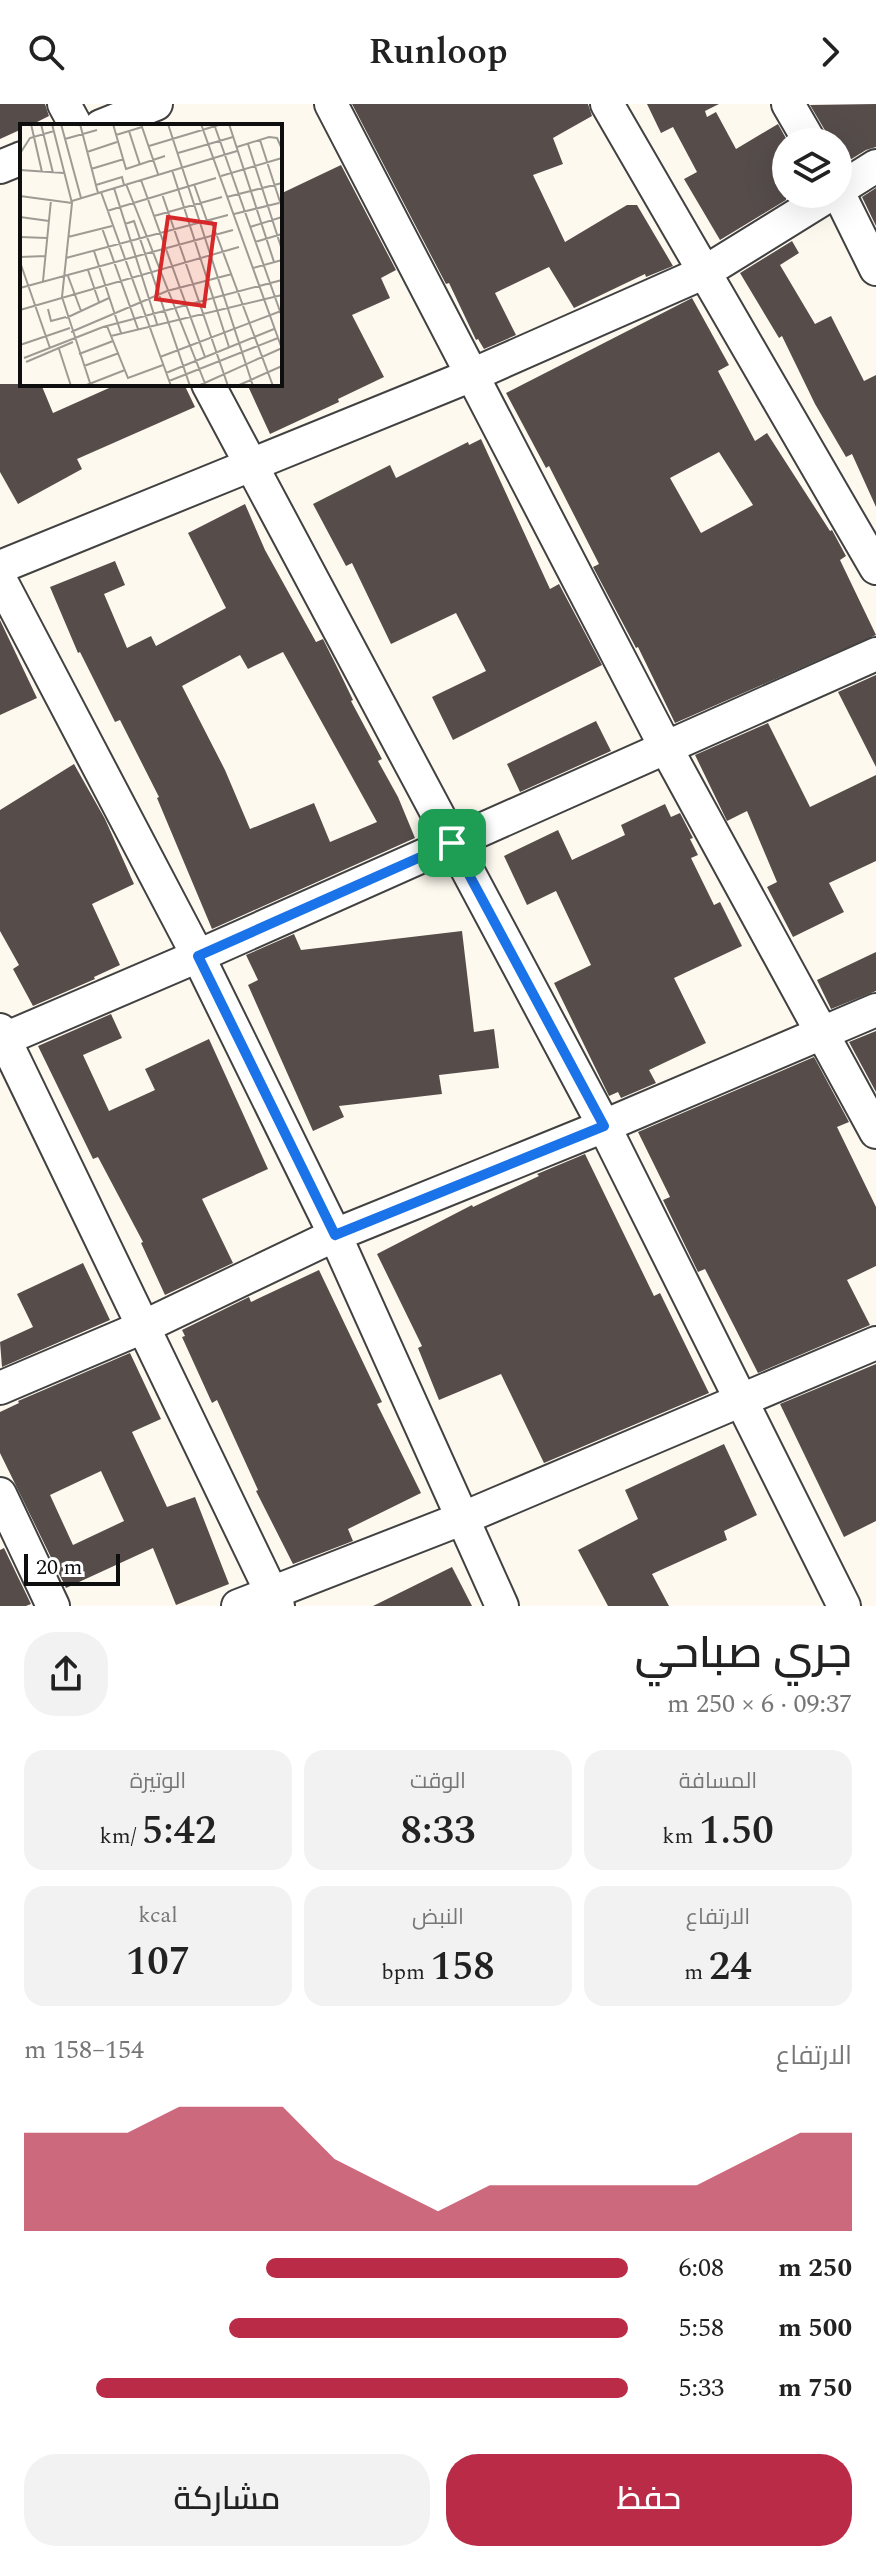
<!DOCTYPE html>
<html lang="ar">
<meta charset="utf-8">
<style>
body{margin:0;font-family:Spectral,Cairo,serif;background:#f2f2f2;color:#222;direction:rtl;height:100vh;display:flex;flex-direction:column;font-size:30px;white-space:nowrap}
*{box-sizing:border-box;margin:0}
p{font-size:26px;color:#767676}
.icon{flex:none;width:44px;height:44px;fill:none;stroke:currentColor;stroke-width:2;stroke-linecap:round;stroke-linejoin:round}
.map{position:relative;height:1502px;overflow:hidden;direction:ltr}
.sheet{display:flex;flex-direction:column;background:#fff;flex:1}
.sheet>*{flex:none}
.tools{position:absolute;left:772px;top:24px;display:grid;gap:16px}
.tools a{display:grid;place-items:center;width:80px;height:80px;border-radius:50%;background:#fff;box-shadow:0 8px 32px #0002;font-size:40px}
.scale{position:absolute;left:24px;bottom:20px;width:96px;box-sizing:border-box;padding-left:8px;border:4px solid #0e0e0e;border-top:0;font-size:22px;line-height:28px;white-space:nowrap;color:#0e0e0e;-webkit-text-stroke:6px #fff;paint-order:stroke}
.pin{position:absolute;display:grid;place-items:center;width:68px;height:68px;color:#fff;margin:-34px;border-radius:16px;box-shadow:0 4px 12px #0006}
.round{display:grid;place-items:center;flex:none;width:84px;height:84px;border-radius:32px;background:#f2f2f2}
.head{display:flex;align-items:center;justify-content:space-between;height:136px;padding:0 24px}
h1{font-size:44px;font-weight:600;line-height:60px}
.figures{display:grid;grid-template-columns:repeat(3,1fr);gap:12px;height:136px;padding:8px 24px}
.figures div{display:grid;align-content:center;border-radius:20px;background:#f2f2f2;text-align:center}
.figures b{font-size:40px;font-weight:600}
.figures small{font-size:22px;font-weight:400}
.figures p{font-size:22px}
.chart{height:224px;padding:16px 24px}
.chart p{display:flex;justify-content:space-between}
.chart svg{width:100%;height:144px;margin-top:8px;fill:#b92b47;opacity:.7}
.button{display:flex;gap:16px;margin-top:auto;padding:16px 24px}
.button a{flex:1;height:92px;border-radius:32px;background:#b92b47;color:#fff;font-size:32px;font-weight:600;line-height:92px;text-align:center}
.button a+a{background:#f2f2f2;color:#222}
ul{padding:0 24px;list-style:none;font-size:26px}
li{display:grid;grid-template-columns:128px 96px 1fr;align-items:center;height:60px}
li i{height:20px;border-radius:10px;background:#b92b47}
header{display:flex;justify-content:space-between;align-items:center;height:104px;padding:0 24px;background:#fff;font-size:36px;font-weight:600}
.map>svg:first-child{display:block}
.building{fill:#564d4b;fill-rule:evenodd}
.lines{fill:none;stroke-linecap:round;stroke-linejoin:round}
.minor-casing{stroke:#414141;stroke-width:36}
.minor{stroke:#fff;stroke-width:32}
.route-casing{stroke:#fff;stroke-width:16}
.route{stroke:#1a73e8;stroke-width:10}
.inset-road{fill:none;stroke:#9e9b95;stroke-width:2}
.view{fill:#d62828;fill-opacity:0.15;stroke:#d62828;stroke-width:4}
.inset-edge{fill:none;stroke:#0e0e0e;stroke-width:4}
</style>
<header><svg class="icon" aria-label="forward" viewBox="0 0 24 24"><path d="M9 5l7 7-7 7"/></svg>Runloop<svg class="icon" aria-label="search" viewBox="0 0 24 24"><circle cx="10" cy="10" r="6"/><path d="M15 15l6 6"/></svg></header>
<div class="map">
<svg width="876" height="1502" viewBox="0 0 876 1502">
<rect width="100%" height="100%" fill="#fef9ef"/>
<!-- building -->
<g class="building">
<path d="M0,0H45L49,12L29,22H22V25L0,35Z"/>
<path d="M352,0H588L592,12L553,34L563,60L533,71L565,138L627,101H637L673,162L646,173L645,170L574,204L549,163L495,189L516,231L484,245L478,235L476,236L449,179L446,180Z"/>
<path d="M647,0H719L705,7L707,13L716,8L736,45L778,20L788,38H786V96L720,136L684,75L697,68L673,23L661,29Z"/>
<path d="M876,0V43L866,46L840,62L838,38H829L826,28L810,1Z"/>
<path d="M341,61L396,166L381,174L390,194L352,211L384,273L338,295L339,298L270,330L247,280H280V90Z"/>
<path d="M876,84V122L862,93Z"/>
<path d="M792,137L799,149L780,161L815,220L831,212L864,277L876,271V403L852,350L846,353L815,300L782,232L779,234L740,169Z"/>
<path d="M692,194L729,261L718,267L755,337L767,329L830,427L832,426L846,452L840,456L876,531L675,619L638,543L636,544L593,463L599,460L549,362L546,364L506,289ZM719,348L753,401L701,429L670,374Z"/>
<path d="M0,280H41L53,309L118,280H184L195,303L77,355L82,365L18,400L0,368Z"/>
<path d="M481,335L550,485L559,480L602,561L453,636L432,593L486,567L456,509L391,540L352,459L346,462L313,400L390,361L396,374L468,338L469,341Z"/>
<path d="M245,400L265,446L316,538L323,535L339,567L353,596L351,597L382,655L378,657L398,693L415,734L212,825L157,694L159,693L120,616L115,618L80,548L78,549L50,483L115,457L125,481L104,490L127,544L151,532L156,542L226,504L188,429ZM283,548L377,718L330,738L314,699L250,725L225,666L182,582L240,551L248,565Z"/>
<path d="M0,516L37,594L0,611Z"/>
<path d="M876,571V663L838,588Z"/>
<path d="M596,617L611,647L520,688L507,660Z"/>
<path d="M768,619L810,703L876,671V757L829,779L844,808L793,833L767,783L777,778L747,707L727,717L695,651Z"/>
<path d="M74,660L105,715L134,780L92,800L120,861L94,873L95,875L33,902L13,865L19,861L0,827V706Z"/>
<path d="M665,700L671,713L680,709L693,734L690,735L698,751L691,754L714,801L720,798L742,842L674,874L706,939L649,966L656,979L621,994L618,988L609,992L554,879L591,861L556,787L527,801L504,752L558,726L572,756L625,731L621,721Z"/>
<path d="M462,827L474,928L494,925L499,964L439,971L442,990L339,1002L344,1013L313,1027L248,881L258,876L246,851L294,830L301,846Z"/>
<path d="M876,848V887L831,905L817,876Z"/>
<path d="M111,910L122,934L83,951L109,1007L155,986L145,965L209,935L268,1065L202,1095L233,1159L165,1191L141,1139L143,1138L98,1053L93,1055L38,942Z"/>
<path d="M876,927V988L849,938Z"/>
<path d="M814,953L849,1018L837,1023L876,1103V1162L847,1176L870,1221L758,1269L705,1165L698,1168L679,1129L663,1096L670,1093L638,1028Z"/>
<path d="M585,1050L654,1192L660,1189L709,1289L544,1359L501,1270L439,1296L418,1244L422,1242L377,1150L472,1101L473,1103L539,1072L537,1070Z"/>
<path d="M83,1159L110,1216L2,1263L0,1238L33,1223L17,1190Z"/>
<path d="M319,1166L382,1298L377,1300L421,1389L348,1425L353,1437L293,1460L256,1387L258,1386L217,1296L212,1299L182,1233L185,1232L182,1226L249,1193L251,1198Z"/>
<path d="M130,1249L161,1315L132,1328L167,1403L195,1393L229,1480L176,1501L153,1444L66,1484L0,1349V1308L19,1299L18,1297ZM101,1367L124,1417L73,1441L50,1391Z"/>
<path d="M876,1260V1417L844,1433L780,1300Z"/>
<path d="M724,1340L757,1411L724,1427L727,1436L652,1470L669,1502H608L578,1446L638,1415L625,1386Z"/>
<path d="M4,1444L31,1500L26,1502H0V1446Z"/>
<path d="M452,1463L472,1502H373Z"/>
</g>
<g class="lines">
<defs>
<g id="minor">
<path d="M64,0L76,22"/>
<path d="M331,0L665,642L876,1028"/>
<path d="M607,0L876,464"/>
<path d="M788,0L810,38"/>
<path d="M101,22L156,0"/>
<path d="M0,63L22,54"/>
<path d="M838,86L876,62"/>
<path d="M838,88L876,165"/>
<path d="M208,280L604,1022L844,1502"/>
<path d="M0,463L472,271L705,168L831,90"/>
<path d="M0,475L198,852L335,1131L502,1502"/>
<path d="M0,926L278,1502"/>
<path d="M0,937L198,852L876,550"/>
<path d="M0,1284L143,1223L335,1131L604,1022L876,906"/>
<path d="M0,1390L53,1502"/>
<path d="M238,1502L461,1415L876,1239"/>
</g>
</defs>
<!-- minor casing -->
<use href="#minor" class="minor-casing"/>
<!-- minor -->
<use href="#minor" class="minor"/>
</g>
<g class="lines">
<defs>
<path id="route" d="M452,739L604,1022L335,1131L198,852Z"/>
</defs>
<!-- route casing -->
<use href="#route" class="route-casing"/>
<!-- route -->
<use href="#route" class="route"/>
</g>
<!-- overview -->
<g transform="translate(20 20)">
<rect width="262" height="262" fill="#fef9ef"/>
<path class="inset-road" d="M11,0L22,48M21,0L33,49M32,0L52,79L42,173L71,262M41,0L61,74M60,0L78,69M93,0L106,45L145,32M121,0L138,50M148,0L233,262M181,0L262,225M194,0L262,193M209,0L254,138M109,7L120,41M96,11L122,3M45,15L77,6M240,16L262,84M228,20L262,126M129,22L202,0M217,23L249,13L257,14L262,25M1,28L10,14L34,7M67,28L97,18M158,29L213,13M71,45L104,35M0,46L44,49M152,46L209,223M201,52L262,34M121,56L185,233M106,60L186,262M174,60L187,97M76,61L102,53L104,61M94,64L137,200M81,68L151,262M142,70L208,262M0,72L52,79M207,73L262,59M52,77L217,27M87,87L196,54M214,90L259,79M134,92L202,73M0,93L29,97M191,96L253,262M105,100L114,97L170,262M230,103L262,93M82,104L118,205M0,113L27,114M48,113L92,102M235,118L262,110M74,127L101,209M0,133L26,132M46,134L208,91M0,138L30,224M233,144L262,136M68,146L79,178M48,152L61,187M23,157L31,76M0,164L213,106M28,185L31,197L46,193M0,186L219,123M46,194L89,174M87,202L108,254L143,241M51,208L147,167L212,150M91,212L262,171M0,221L50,204M39,225L51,262M59,230L93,217M140,233L261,187M4,234L83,203L262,156M6,238L53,218M64,242L99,229M146,249L254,205M149,257L258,214M64,262L105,246M178,262L262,224M217,262L262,242"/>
<path class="view" d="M148,93L195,100L184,182L136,175Z"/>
<rect width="262" height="262" class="inset-edge"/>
</g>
</svg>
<div class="tools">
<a><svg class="icon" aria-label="layers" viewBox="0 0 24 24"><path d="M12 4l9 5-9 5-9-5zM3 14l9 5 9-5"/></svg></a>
</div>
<div class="scale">20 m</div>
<div class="pin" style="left:452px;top:739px;background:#1e9e55"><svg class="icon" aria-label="arrive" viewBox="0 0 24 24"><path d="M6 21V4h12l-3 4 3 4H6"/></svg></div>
</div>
<section class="sheet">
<div class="head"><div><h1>جري صباحي</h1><p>09:37 · 6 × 250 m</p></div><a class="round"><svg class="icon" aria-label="share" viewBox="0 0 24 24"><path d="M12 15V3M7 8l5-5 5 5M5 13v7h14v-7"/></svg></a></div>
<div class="figures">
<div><p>المسافة</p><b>1.50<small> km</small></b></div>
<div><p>الوقت</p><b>8:33</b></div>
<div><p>الوتيرة</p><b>5:42<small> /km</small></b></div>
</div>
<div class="figures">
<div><p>الارتفاع</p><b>24<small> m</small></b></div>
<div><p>النبض</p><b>158<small> bpm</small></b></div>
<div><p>kcal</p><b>107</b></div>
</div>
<div class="chart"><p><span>الارتفاع</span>154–158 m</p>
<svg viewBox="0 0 160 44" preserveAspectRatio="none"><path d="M0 44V14L10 14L20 14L30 6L40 6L50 6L60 22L70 30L80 38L90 30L100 30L110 30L120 30L130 30L140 22L150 14L160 14V44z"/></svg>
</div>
<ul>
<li><b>250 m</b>6:08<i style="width:60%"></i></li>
<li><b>500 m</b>5:58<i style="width:66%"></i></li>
<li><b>750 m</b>5:33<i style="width:88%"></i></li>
</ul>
<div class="button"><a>حفظ</a><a>مشاركة</a></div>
</section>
